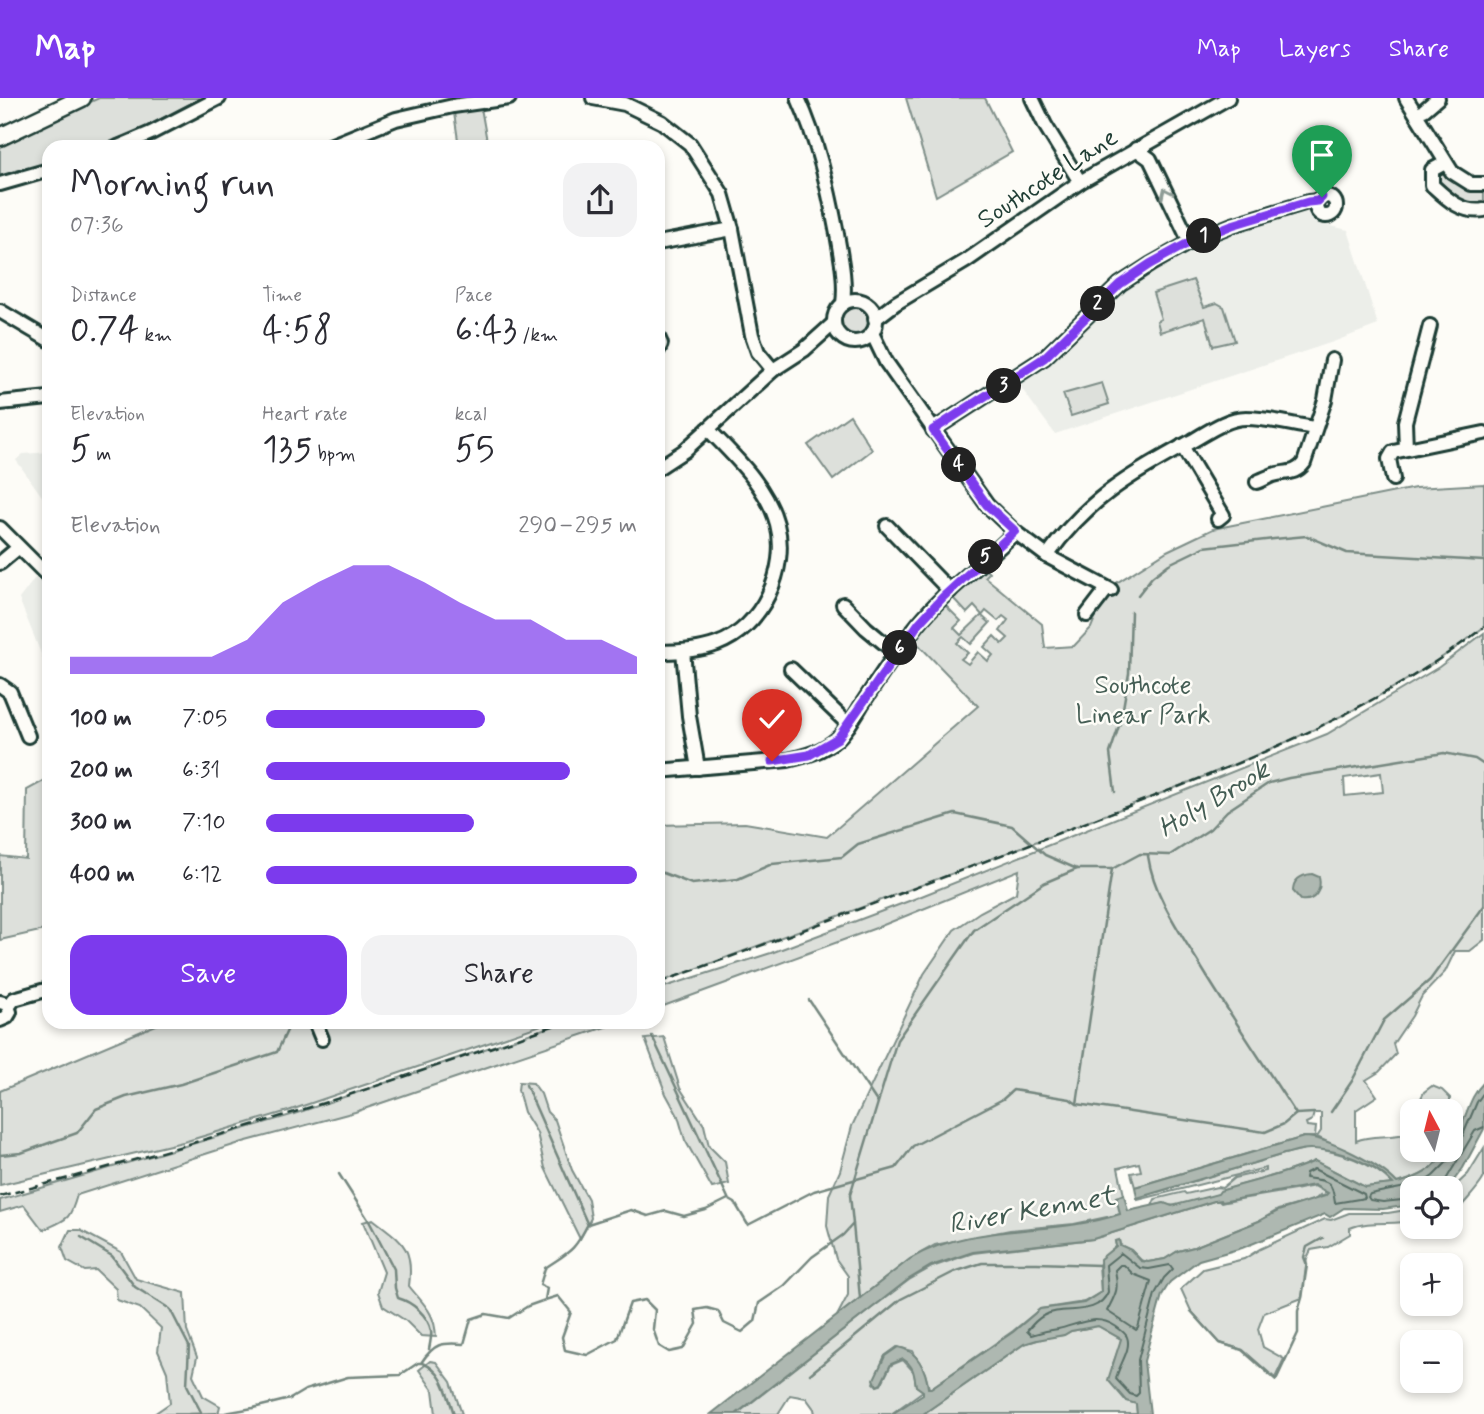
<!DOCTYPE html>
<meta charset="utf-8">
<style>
body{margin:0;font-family:Mynerve,sans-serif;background:#f2f2f3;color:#2b2b33;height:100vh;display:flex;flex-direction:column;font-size:26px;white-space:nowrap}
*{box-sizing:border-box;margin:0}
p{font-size:23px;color:#7c7c81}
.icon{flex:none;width:38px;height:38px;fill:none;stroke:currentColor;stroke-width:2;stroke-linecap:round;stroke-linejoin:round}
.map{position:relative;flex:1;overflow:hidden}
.panel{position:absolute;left:42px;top:42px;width:623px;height:889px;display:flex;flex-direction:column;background:#fff;border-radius:21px;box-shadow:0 4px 10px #0003}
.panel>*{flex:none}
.needle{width:46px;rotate:353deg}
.buttons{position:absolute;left:1400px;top:1001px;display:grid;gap:14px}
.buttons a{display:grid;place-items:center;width:63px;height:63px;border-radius:14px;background:#fff;box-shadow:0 4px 10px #0003;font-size:35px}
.pin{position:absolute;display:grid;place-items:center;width:60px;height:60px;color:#fff;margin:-72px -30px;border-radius:50% 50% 50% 0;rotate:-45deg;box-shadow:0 0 7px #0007}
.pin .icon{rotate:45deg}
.km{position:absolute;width:35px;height:35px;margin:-18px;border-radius:50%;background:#222;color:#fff;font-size:19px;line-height:35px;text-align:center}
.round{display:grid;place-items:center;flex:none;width:74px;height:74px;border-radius:21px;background:#f2f2f3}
.head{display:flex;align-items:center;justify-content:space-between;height:119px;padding:0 28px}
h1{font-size:38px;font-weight:600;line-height:52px}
.metrics{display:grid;grid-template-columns:repeat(3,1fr);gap:10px;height:119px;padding:7px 28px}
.metrics div{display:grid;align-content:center}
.metrics b{font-size:35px;font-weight:600}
.metrics small{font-size:19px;font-weight:400}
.metrics p{font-size:19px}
.chart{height:196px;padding:14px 28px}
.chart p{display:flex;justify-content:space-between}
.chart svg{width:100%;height:126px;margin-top:7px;fill:#7c3aed;opacity:.7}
.button{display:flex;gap:14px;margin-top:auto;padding:14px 28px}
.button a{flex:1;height:80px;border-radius:21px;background:#7c3aed;color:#fff;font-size:28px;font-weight:600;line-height:80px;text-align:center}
.button a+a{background:#f2f2f3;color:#2b2b33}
ul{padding:0 28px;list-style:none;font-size:23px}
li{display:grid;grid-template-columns:112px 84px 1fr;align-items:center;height:52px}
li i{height:18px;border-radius:9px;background:#7c3aed}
header{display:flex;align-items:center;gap:42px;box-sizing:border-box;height:98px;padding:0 35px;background:#7c3aed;color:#fff}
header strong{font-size:33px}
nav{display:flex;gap:38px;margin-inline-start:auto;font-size:24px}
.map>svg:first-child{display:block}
.built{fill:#eceee9}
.green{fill:#dde0db;stroke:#7e8e88;stroke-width:2;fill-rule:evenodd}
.water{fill:#aeb8b1;stroke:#75877f;stroke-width:2}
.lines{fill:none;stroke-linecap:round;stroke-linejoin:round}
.shore{stroke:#586e66;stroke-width:2}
.stream{stroke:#75877f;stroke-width:2.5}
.minor-casing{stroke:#1f3d34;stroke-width:18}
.major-casing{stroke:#1f3d34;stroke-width:21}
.minor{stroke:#fdfcf7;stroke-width:12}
.major{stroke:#fdfcf7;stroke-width:16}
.rail{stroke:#1f3d34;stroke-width:2.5;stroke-dasharray:10 5;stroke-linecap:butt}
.oneway{stroke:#8e9c96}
.route-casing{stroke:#fff;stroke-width:14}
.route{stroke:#7c3aed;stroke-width:9}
.labels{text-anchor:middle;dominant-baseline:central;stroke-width:5;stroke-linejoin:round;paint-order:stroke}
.street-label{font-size:26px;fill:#1f3d34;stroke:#fdfcf7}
.park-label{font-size:26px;fill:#455e55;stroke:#fdfcf7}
.water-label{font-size:28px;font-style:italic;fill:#435c53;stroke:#fdfcf7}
</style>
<header>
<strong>Map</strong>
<nav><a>Map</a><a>Layers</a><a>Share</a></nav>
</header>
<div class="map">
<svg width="1484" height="1316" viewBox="0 0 1484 1316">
<rect width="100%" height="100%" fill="#fdfcf7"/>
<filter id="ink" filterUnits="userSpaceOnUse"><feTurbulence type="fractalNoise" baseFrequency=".0143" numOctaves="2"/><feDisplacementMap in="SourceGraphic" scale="14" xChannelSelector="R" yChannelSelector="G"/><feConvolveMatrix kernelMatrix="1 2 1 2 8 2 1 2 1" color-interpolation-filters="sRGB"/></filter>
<g filter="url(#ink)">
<!-- built -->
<g class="built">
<path d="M1306,113L1312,122L1318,125L1348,132L1378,227L1333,244L1055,336L1019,287L1054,260L1100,212L1138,184L1198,149L1261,124Z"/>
<path d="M49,354V408L16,362L23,356Z"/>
<path d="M35,480L49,491V562L44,563L19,501Z"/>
</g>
<!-- green -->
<g class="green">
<path d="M99,0H201L136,34L95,49H49V65L0,81V45Z"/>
<path d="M906,0H985L1012,54L936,98Z"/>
<path d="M480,4L488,49H459L453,8Z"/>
<path d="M1442,71L1475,92L1484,93V108C1461,108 1451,99 1435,83V74Z"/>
<path d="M1193,182L1204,209L1217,205L1224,209L1235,243L1213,248L1205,220L1160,234L1157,223L1161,221L1153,195Z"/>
<circle cx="855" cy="223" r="17"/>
<path d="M1102,285L1109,306L1071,318L1063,296Z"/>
<path d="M850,317L872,352L833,382L808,347Z"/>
<path d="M1484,386V529C1368,619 1241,664 1105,717C957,775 807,829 658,885V727L745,725L827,739L978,608L914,542L945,507L961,523L954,530L961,537L982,517L974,508L967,515L953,500L984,470L989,475L985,479L1042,526L1045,550L1074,548L1091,530L1107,491L1167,453L1213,431L1415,390ZM986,513L998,523L1003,518L1008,522L1000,533L1008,540L1002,546L994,538L984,549L993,557L988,563L978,554L968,566L961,561L968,555L957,545L963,539L971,546L990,525L982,518Z"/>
<path d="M1484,535V842L1470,853H1455L1445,874L1422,898L1412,918L1393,946L1396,956L1379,974L1366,982L1377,998L1356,1012V1043C1372,1036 1389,1041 1409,1035L1412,1029V1052H1447C1434,1072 1419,1080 1397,1085L1371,1065L1317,1039L1321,1033V1015H1314L1312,1022L1306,1025L1307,1028L1316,1029L1315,1039H1304L1135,1089L1131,1075L1141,1073L1139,1065L1118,1070L1124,1097L1116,1099L1121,1116L1074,1126L1010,1132L935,1147L910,1161L837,1218L848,1197V1178L836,1161L827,1128L829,1097L840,1073L852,1028L924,876L954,832L980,814L1016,795L1019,772L876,830L658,910V891L771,855L909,803L1327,636L1439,569ZM1381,675L1383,694L1345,698L1344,680Z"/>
<path d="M49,680V831L0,842V758L26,761L27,692Z"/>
<path d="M163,924H550L288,1013L187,1043L0,1087V993Z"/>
<path d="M564,924H620L355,1014L243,1044L77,1097C70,1122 68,1121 43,1132L24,1107L0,1114V1102L291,1017Z"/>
<path d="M664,939L680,990L704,1027L709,1048L725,1064L729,1086L712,1090L685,1042L678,1018L666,996L645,941Z"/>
<path d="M519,984L533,985L541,996L547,1014L555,1022L572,1072L588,1101L591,1120L580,1141L545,1070L537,1035L524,1014L518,992Z"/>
<path d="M1432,988L1442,992L1450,1000V1013H1415L1424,994Z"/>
<path d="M1309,1050C1338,1053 1372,1064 1393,1086L1365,1089L1315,1063C1284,1077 1252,1083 1221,1093L1219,1096C1204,1101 1178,1113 1164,1105L1152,1108L1155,1101L1184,1094L1186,1096L1217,1089L1222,1090L1234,1080L1265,1073V1070L1138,1102V1100L1284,1056Z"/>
<path d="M1484,1050C1484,1058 1484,1071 1484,1079C1482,1086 1456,1115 1451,1118V1092L1468,1076Z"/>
<path d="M1314,1088L1328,1096L1321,1099L1320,1097L1315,1102L1278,1112L1259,1123L1194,1149L1178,1153L1165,1161L1148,1164L1141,1162L1131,1152L1120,1147L1119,1142L1115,1143L1116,1148L1103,1160L1099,1167L1101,1194L1084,1204L1040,1211L1013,1233L931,1290H929L925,1275L913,1253L897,1249L885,1258L874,1285L877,1288L881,1287L891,1267L903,1262L914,1274L916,1288L923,1293L891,1316H815L814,1311L806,1300L790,1297L778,1316H737L872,1210L909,1182L932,1169L973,1155L1093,1141L1214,1103H1219L1221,1105C1252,1098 1283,1095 1314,1088Z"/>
<path d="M1412,1111V1123C1392,1127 1369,1122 1350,1130V1136L1328,1149L1311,1152L1307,1160L1302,1200L1264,1215L1258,1231L1263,1249L1284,1261L1275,1280L1243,1252L1220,1245L1191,1213L1181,1191L1203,1171L1244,1161L1260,1151L1325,1121L1331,1122L1349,1115H1388Z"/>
<path d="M373,1121C402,1144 414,1148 409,1188C424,1207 435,1214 436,1239L421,1238L406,1223L383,1208L378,1194L384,1174L363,1124Z"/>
<path d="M70,1132H80L121,1154L136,1181L185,1195L187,1233L197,1259L193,1277L203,1298L220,1308L218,1316H154L170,1305L167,1274L158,1253L161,1230L140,1210L117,1202L116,1191L96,1172L85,1173L67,1163L62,1149Z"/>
<path d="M1098,1228L1121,1241L1120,1247L1112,1268L1122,1296L1126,1303L1136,1305L1137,1316H923L1024,1246L1048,1239L1064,1237L1071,1233Z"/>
<path d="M430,1263L436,1264L451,1284L462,1316H436L433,1292L419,1272Z"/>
</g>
<!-- water -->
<g class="water">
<path d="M1312,776L1319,779C1322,792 1315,804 1301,802L1293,793C1293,782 1301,777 1312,776Z"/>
<path d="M1484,984V1031L1463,1070L1448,1090H1412V1107L1383,1111L1344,1110L1330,1119L1325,1116L1242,1150L1199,1162L1170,1184L1162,1197L1144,1263L1150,1316H1137L1136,1306L1126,1303L1108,1282L1121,1241L1098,1228L1071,1233L1064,1237L1037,1242L1024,1246L923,1316H892L923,1296V1293L916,1288C914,1276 914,1268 903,1261L891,1266L881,1286L877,1288L874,1281L885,1258L898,1249C917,1252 926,1271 928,1290H931L1013,1234L1040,1211L1084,1205L1101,1194L1100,1161L1116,1148L1115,1143L1119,1142L1120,1147L1131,1152L1141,1163L1148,1164L1165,1161L1178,1153L1194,1149L1259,1123L1278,1113L1325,1098L1328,1095L1314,1087L1221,1104L1220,1102L1214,1103L1093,1141L973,1154L931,1168L909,1181L736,1316H711L910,1161C973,1123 1052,1139 1120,1116L1116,1099L1124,1097L1128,1113L1164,1105L1172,1108L1218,1096L1220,1093C1252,1083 1284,1077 1315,1063L1365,1089L1393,1086C1376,1066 1338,1051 1312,1051C1303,1050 1293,1054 1284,1056L1137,1100L1135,1089L1304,1039C1327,1039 1381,1067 1397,1085C1419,1080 1434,1072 1447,1052H1451C1451,1043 1456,1038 1460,1030C1468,1014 1470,998 1484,984Z"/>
</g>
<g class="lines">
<!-- shore -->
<g class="shore">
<path d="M1314,1071L1364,1096L1365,1100L1335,1105C1332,1081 1328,1083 1305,1080L1306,1075Z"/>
<path d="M1443,1090L1444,1085L1475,1033L1484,1029"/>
<path d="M1412,1101L1383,1104L1370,1102L1368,1099L1370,1096L1421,1086L1433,1078L1447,1064L1453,1049L1460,1044L1477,1004L1484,994"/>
<path d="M1121,1155L1140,1170L1149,1171L1170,1167L1173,1171L1164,1180L1155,1196L1138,1262L1139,1295L1136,1298L1130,1296L1116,1281C1118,1268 1132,1252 1127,1239C1125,1234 1119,1231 1115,1228C1095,1215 1077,1227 1058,1231C1049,1232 1040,1234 1031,1237L1027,1233C1031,1228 1037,1221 1043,1218C1063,1206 1096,1221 1108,1194L1106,1167Z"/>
<path d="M1120,1167H1124L1133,1176L1151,1183L1138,1230L1136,1232L1107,1213C1116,1195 1119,1193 1115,1172Z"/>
</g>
<!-- stream -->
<g class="stream">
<path d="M1138,497L1152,479L1169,466L1204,449L1274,441L1307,438L1347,455L1484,463"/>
<path d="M1115,694L1110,655L1121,622L1129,575L1131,514"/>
<path d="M1148,758C1154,799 1182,837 1203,872C1233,921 1265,968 1296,1016L1314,1015"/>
<path d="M658,773L692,786L738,781L772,766L842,759L858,746L955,716L1012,728L1045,757L1077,771H1112L1140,756L1170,757L1210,731L1227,713L1269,685L1289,680L1444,655L1475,661L1484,667"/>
<path d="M809,902L877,1004"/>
<path d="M652,938L728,1100"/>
<path d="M526,987L587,1125"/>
<path d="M1077,1006L1112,771"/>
<path d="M1331,1014L1352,983L1384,922L1430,882L1484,808"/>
<path d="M0,1057L21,1055L77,1035L96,1011L126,999L181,986L277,954L291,924"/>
<path d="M339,1076L369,1123L394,1171L395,1190L398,1200C412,1204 428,1217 431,1233C432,1237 430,1246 429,1251"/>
<path d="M853,1126L860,1200"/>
<path d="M81,1139L112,1158L135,1189L170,1211L189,1248L187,1287L201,1314"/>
<path d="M545,1202L558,1198L571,1214L562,1239L565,1252L587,1257L617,1241L630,1205L645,1202L655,1212L653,1231L659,1248L669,1254L683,1251L697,1226L695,1212L707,1210L718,1213L724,1225L742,1234L755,1223L759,1205L784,1188L812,1159L843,1137L853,1126L850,1097L897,942L974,832L1044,785L1077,771"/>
<path d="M1191,1213L1220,1245L1242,1252L1276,1282L1298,1235V1213L1302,1200L1307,1167L1304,1159L1307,1149L1323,1140"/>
<path d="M422,1265C444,1273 447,1296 454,1316"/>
<path d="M810,1276L901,1201L954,1174L982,1165H1037L1099,1167"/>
<path d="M189,1316L225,1315L253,1310L290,1301L305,1292L348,1279L400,1277L418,1265H421C434,1245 442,1244 464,1246L471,1221L486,1216L509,1220L528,1208L545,1202L547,1190L540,1187L545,1170C570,1153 573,1155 588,1126L631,1112L648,1118L666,1113L684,1118L706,1112L728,1101L735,1105L748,1127L814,1093L896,1070L913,1048L1003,1001L1013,992L1070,1001L1077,1006L1265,1034L1284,1026L1296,1016"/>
</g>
<defs>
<g id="minor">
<path d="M593,0L625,6L662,24L690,46L722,96L732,131L752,237L758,254L773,272"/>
<path d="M798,0C818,44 828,89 837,136C841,160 846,182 843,206"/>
<path d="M1032,0L1045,27L1080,84"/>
<path d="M1406,0L1452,74L1471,86H1484"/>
<path d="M1424,12L1438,0"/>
<path d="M118,49L151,35L219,0"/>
<path d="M327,49L396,21L453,8L509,0"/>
<path d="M1136,51L1150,61L1186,136L1192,143"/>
<path d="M1445,65L1432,72V87C1446,100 1462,116 1484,112"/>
<path d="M0,86L49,72"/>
<circle cx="1326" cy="108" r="10"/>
<path d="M658,145L732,131"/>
<circle cx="855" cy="223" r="21"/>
<path d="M0,213L49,242"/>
<path d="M875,221L896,205L966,163L1080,84L1228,0"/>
<path d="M872,235L886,264L987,407L1015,434L1047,458L1111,492"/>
<path d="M658,239L661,246L658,252"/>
<path d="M0,305L49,300"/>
<path d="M933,332L1044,260L1120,186L1151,166L1192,143L1232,127L1308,104L1318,103"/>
<path d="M1182,348L1223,417L1218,421"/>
<path d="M1406,351L1405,324L1430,228"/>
<path d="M658,370L684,353L773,272L804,252L834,225"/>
<path d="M1393,381L1389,361L1393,354L1484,335"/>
<path d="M1257,384C1262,382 1268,379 1273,377C1285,373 1295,377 1304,365L1325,302L1332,262"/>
<path d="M887,428L950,493"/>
<path d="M0,430L49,479"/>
<path d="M1047,458C1089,399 1131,377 1192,343C1208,334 1227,320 1246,320C1268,320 1293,327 1315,330"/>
<path d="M0,465L18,450"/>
<path d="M843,506L866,530L896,555"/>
<path d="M1087,517L1107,491"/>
<path d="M683,553L689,618L698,670"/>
<path d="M658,554C677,554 698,553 717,546C762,530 789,471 777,426C767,388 734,358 708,331"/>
<path d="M791,571L849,627"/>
<path d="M0,587L10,594L28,638"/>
<path d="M658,673L788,662C806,658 823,653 837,641C847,632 855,618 862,606C880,579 897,552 918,526C946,491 984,466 1015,434"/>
<path d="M0,904L7,906L10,914L7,919L0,922"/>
<path d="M9,908L14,901L49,891"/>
<path d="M315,924L322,941"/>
</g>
<path id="major" d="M0,39L82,0"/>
</defs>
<!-- minor casing -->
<use href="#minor" class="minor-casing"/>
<!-- major casing -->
<use href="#major" class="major-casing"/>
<!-- minor -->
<use href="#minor" class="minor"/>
<!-- major -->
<use href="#major" class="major"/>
<!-- rail -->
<g class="rail">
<path d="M658,885C806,832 953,776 1100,719C1238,666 1366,620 1484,529"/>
<path d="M0,1098C191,1049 378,990 564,924"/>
</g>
</g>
<!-- one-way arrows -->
<defs><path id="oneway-chevron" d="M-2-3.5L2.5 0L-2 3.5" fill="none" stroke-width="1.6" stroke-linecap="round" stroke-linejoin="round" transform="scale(1.75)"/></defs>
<use class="oneway" href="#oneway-chevron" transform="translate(1166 95) rotate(-115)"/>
</g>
<g class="lines" filter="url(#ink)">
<defs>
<path id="route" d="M772,663L809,657L838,640L919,525L943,499L1015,433L987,407L933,332L1044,260L1120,186L1150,166L1192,143L1232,127L1308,104L1318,103L1322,99"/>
</defs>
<!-- route casing -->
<use href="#route" class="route-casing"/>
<!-- route -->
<use href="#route" class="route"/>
</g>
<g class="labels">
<!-- street labels -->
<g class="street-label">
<text transform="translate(1048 81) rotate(-33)">Southcote Lane</text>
</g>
<!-- park labels -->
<g class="park-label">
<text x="1143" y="588">Southcote<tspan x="1143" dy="30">Linear Park</tspan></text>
</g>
<!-- water labels -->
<g class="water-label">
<text transform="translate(1214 702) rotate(-31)">Holy Brook</text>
<text transform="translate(1032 1113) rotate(-10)">River Kennet</text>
</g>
</g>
</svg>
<div class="buttons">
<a><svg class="needle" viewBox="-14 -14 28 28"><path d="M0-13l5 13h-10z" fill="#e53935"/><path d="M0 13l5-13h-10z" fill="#7c7c81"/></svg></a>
<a><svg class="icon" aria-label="locate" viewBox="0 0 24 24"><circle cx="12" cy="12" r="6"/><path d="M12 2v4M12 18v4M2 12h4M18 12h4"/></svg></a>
<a>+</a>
<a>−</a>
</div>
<div class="pin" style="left:1322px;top:99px;background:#1e9e55"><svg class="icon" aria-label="arrive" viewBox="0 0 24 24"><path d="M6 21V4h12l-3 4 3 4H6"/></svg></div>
<div class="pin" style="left:772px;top:663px;background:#d93025"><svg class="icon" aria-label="check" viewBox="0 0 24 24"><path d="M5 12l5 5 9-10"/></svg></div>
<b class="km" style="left:1204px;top:138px">1</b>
<b class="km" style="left:1098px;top:206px">2</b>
<b class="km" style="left:1004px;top:288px">3</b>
<b class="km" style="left:959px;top:367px">4</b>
<b class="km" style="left:986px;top:459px">5</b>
<b class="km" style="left:900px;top:550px">6</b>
<section class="panel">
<div class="head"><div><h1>Morning run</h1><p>07:36</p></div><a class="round"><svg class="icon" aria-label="share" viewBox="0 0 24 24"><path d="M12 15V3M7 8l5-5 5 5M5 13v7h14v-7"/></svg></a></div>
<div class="metrics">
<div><p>Distance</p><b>0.74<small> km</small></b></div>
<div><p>Time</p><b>4:58</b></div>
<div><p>Pace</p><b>6:43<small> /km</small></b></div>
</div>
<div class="metrics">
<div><p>Elevation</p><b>5<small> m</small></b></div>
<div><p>Heart rate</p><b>135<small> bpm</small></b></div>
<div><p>kcal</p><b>55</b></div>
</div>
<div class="chart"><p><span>Elevation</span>290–295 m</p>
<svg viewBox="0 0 160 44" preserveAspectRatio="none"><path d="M0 44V38L10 38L20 38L30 38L40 38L50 32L60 19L70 12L80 6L90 6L100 12L110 19L120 25L130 25L140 32L150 32L160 38V44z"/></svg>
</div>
<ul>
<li><b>100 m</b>7:05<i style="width:59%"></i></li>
<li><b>200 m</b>6:31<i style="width:82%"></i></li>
<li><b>300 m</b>7:10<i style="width:56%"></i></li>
<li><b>400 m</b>6:12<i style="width:100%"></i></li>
</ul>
<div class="button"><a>Save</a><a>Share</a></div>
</section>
</div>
